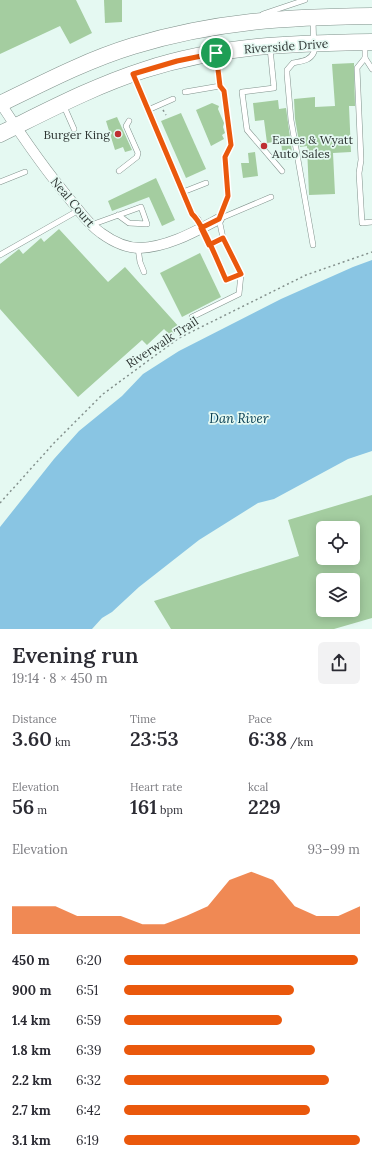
<!DOCTYPE html>
<meta charset="utf-8">
<style>
body{margin:0;font-family:Lora,serif;background:#f2f2f3;color:#2b2b33;height:100vh;display:flex;flex-direction:column;font-size:15px;white-space:nowrap}
*{box-sizing:border-box;margin:0}
p{font-size:13px;color:#7c7c81}
.icon{flex:none;width:22px;height:22px;fill:none;stroke:currentColor;stroke-width:2;stroke-linecap:round;stroke-linejoin:round}
.map{position:relative;height:629px;overflow:hidden}
.side{display:flex;flex-direction:column;background:#fff;flex:1}
.side>*{flex:none}
.controls{position:absolute;left:316px;top:521px;display:grid;gap:8px}
.controls a{display:grid;place-items:center;width:44px;height:44px;border-radius:6px;background:#fff;box-shadow:0 2px 10px #0003;font-size:20px}
.pin{position:absolute;display:grid;place-items:center;width:34px;height:34px;color:#fff;margin:-17px;border:2px solid #fff;border-radius:50%;box-shadow:0 1px 4px #0007}
.round{display:grid;place-items:center;flex:none;width:42px;height:42px;border-radius:6px;background:#f2f2f3}
.summary{display:flex;align-items:center;justify-content:space-between;height:68px;padding:0 12px}
h1{font-size:22px;font-weight:600;line-height:30px}
.metrics{display:grid;grid-template-columns:repeat(3,1fr);gap:6px;height:68px;padding:4px 12px}
.metrics div{display:grid;align-content:center}
.metrics b{font-size:20px;font-weight:600}
.metrics small{font-size:11px;font-weight:400}
.metrics p{font-size:11px}
.chart{height:112px;padding:8px 12px}
.chart p{display:flex;justify-content:space-between}
.chart svg{width:100%;height:72px;margin-top:4px;fill:#ea580c;opacity:.7}
ul{padding:0 12px;list-style:none;font-size:13px}
li{display:grid;grid-template-columns:64px 48px 1fr;align-items:center;height:30px}
li i{height:10px;border-radius:5px;background:#ea580c}
.map>svg:first-child{display:block}
.water{fill:#89c5e3}
.building{fill:#a4cda0;fill-rule:evenodd}
.lines{fill:none;stroke-linecap:round;stroke-linejoin:round}
.service-casing{stroke:#80928c;stroke-width:6}
.minor-casing{stroke:#80928c;stroke-width:11}
.primary-casing{stroke:#80928c;stroke-width:17}
.path{stroke:#83908c;stroke-width:1.5;stroke-dasharray:2 3;stroke-linecap:butt}
.service{stroke:#fff;stroke-width:5}
.minor{stroke:#fff;stroke-width:10}
.primary{stroke:#fff;stroke-width:16}
.route-casing{stroke:#fff;stroke-width:8}
.route{stroke:#ea580c;stroke-width:5}
.poi-dot{fill:#be2f31;stroke:#e5f9f2;stroke-width:1.5}
.labels{text-anchor:middle;dominant-baseline:central;stroke-width:3.5;stroke-linejoin:round;paint-order:stroke}
.street-label{font-size:12px;fill:#2e3533;stroke:#e5f9f2}
.poi-label{font-size:12px;fill:#2e3533;stroke:#e5f9f2;text-anchor:end}
.water-label{font-size:13px;font-style:italic;fill:#02394e;stroke:#e5f9f2}
</style>
<div class="map">
<svg width="372" height="629" viewBox="0 0 372 629">
<rect width="100%" height="100%" fill="#e5f9f2"/>
<!-- water -->
<path class="water" d="M372,260V451L348,459L274,499L258,503L199,540L139,587L112,612L102,618L92,629H0V527L54,459L79,431L122,396L143,374L179,351L281,299L353,267Z"/>
<!-- building -->
<g class="building">
<path d="M0,0H76L92,33L70,44L60,26L0,54Z"/>
<path d="M104,0H122V22L105,23Z"/>
<path d="M354,63L355,106H349L351,152L333,153L335,194L309,195L307,146L300,147L295,119L294,99L315,97V107L335,106L332,64Z"/>
<path d="M278,100L279,109L286,108L293,159L283,160L281,141L267,143L264,120L255,121L253,103Z"/>
<path d="M212,103L219,106L218,109L224,123L223,127L225,133L222,135L224,139L211,146L196,110Z"/>
<path d="M181,113L206,169L186,178L161,121Z"/>
<path d="M117,117L132,150L125,152L123,147L115,150L106,121Z"/>
<path d="M255,152L258,176L243,178L241,163H249L248,153Z"/>
<path d="M156,178L175,220L162,226L149,197L112,211L108,201Z"/>
<path d="M59,229L108,282L125,267L180,328L171,336L164,329L147,345L142,340L78,397L0,309V264L19,249L23,254L41,238L44,242Z"/>
<path d="M200,253L221,297L182,317L160,273Z"/>
<path d="M372,495V618L334,629H171L154,601L299,556L288,520ZM323,528H353V558H323ZM323,580H353V610H323Z"/>
</g>
<g class="lines">
<defs>
<g id="service">
<path d="M263,14L305,0"/>
<path d="M313,20L314,52C310,61 302,61 293,63L287,70V74L291,120L313,245"/>
<path d="M365,45V58L372,69"/>
<path d="M270,48L274,88L242,92L247,130L282,171"/>
<path d="M365,58L357,68L361,160L359,173L362,223L372,222"/>
<path d="M134,76L192,214L198,219L226,280L241,274"/>
<path d="M185,92L220,86"/>
<path d="M63,104L74,129"/>
<path d="M148,110L173,99"/>
<path d="M119,171L137,157L138,153L126,126L129,121"/>
<path d="M0,182L25,172"/>
<path d="M183,192L206,183"/>
<path d="M219,219L271,197"/>
<path d="M91,225L141,207L147,224L129,223L118,215"/>
<path d="M209,245L223,238"/>
<path d="M138,248L140,262L144,272"/>
<path d="M0,255L79,210"/>
<path d="M192,317L239,294L241,274L223,238L219,219L228,197L225,157L231,145L224,91L220,86L216,54"/>
</g>
<path id="minor" d="M1,104C23,138 46,171 72,202C81,213 89,225 101,233C112,241 126,248 140,248C168,247 194,232 219,219"/>
<g id="primary">
<path d="M0,104C43,83 87,60 133,46C215,21 287,17 372,16"/>
<path d="M0,134C47,111 94,86 144,70C220,45 293,43 372,42"/>
</g>
</defs>
<!-- service casing -->
<use href="#service" class="service-casing"/>
<!-- minor casing -->
<use href="#minor" class="minor-casing"/>
<!-- primary casing -->
<use href="#primary" class="primary-casing"/>
<!-- path -->
<g class="path">
<path d="M163,110L166,115"/>
<path d="M0,503L54,443L103,394L179,338L306,275L372,252"/>
</g>
<!-- service -->
<use href="#service" class="service"/>
<!-- minor -->
<use href="#minor" class="minor"/>
<!-- primary -->
<use href="#primary" class="primary"/>
</g>
<g class="lines">
<defs>
<path id="route" d="M216,53L220,86L224,91L231,145L225,157L228,196L219,219L201,228L209,245L223,238L241,274L226,280C219,265 203,223 192,214L133,74L177,61L216,53"/>
</defs>
<!-- route casing -->
<use href="#route" class="route-casing"/>
<!-- route -->
<use href="#route" class="route"/>
</g>
<!-- markers -->
<g class="poi-dot">
<circle cx="118" cy="134" r="4"/>
<circle cx="264" cy="146" r="4"/>
</g>
<g class="labels">
<!-- street labels -->
<g class="street-label">
<text transform="translate(286 46) rotate(-4)">Riverside Drive</text>
<text transform="translate(73 202) rotate(50)">Neal Court</text>
<text transform="translate(162 342) rotate(-33)">Riverwalk Trail</text>
</g>
<!-- poi labels -->
<g class="poi-label">
<text x="110" y="134">Burger King</text>
<text x="272" y="139" text-anchor="start">Eanes &amp; Wyatt<tspan x="272" dy="14">Auto Sales</tspan></text>
</g>
<!-- water labels -->
<g class="water-label">
<text x="239" y="418">Dan River</text>
</g>
</g>
</svg>
<div class="controls">
<a><svg class="icon" aria-label="locate" viewBox="0 0 24 24"><circle cx="12" cy="12" r="6"/><path d="M12 2v4M12 18v4M2 12h4M18 12h4"/></svg></a>
<a><svg class="icon" aria-label="layers" viewBox="0 0 24 24"><path d="M12 4l9 5-9 5-9-5zM3 14l9 5 9-5"/></svg></a>
</div>
<div class="pin" style="left:216px;top:53px;background:#1e9e55"><svg class="icon" aria-label="arrive" viewBox="0 0 24 24"><path d="M6 21V4h12l-3 4 3 4H6"/></svg></div>
</div>
<section class="side">
<div class="summary"><div><h1>Evening run</h1><p>19:14 · 8 × 450 m</p></div><a class="round"><svg class="icon" aria-label="share" viewBox="0 0 24 24"><path d="M12 15V3M7 8l5-5 5 5M5 13v7h14v-7"/></svg></a></div>
<div class="metrics">
<div><p>Distance</p><b>3.60<small> km</small></b></div>
<div><p>Time</p><b>23:53</b></div>
<div><p>Pace</p><b>6:38<small> /km</small></b></div>
</div>
<div class="metrics">
<div><p>Elevation</p><b>56<small> m</small></b></div>
<div><p>Heart rate</p><b>161<small> bpm</small></b></div>
<div><p>kcal</p><b>229</b></div>
</div>
<div class="chart"><p><span>Elevation</span>93–99 m</p>
<svg viewBox="0 0 160 44" preserveAspectRatio="none"><path d="M0 44V27L10 27L20 27L30 33L40 33L50 33L60 38L70 38L80 33L90 27L100 11L110 6L120 11L130 27L140 33L150 33L160 27V44z"/></svg>
</div>
<ul>
<li><b>450 m</b>6:20<i style="width:99%"></i></li>
<li><b>900 m</b>6:51<i style="width:72%"></i></li>
<li><b>1.4 km</b>6:59<i style="width:67%"></i></li>
<li><b>1.8 km</b>6:39<i style="width:81%"></i></li>
<li><b>2.2 km</b>6:32<i style="width:87%"></i></li>
<li><b>2.7 km</b>6:42<i style="width:79%"></i></li>
<li><b>3.1 km</b>6:19<i style="width:100%"></i></li>
</ul>
</section>
